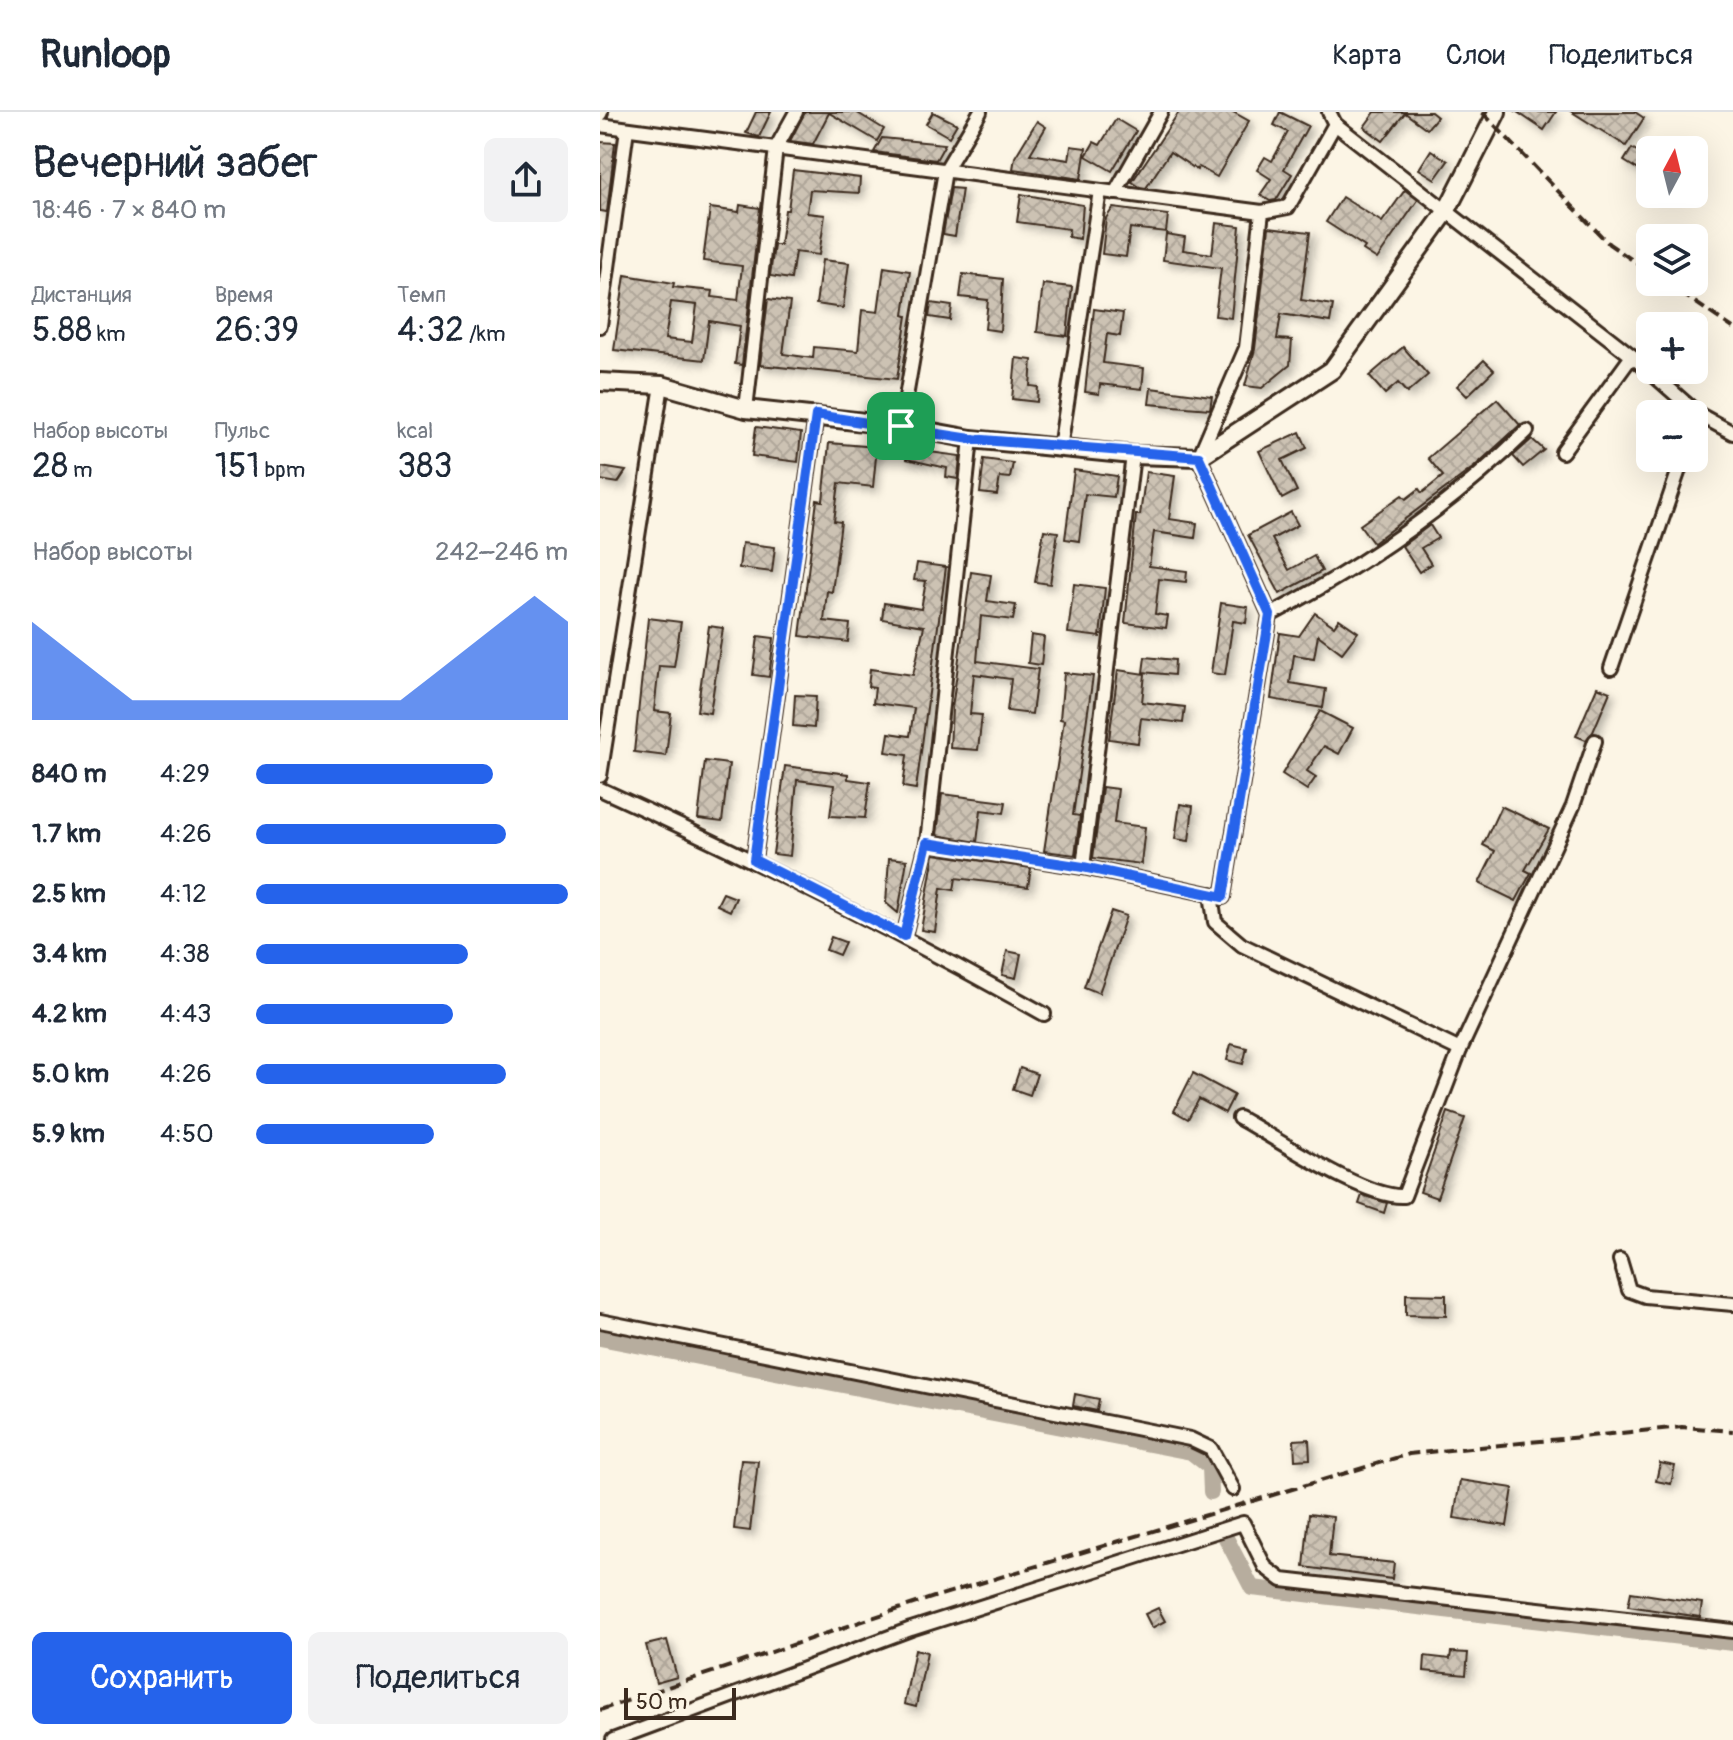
<!DOCTYPE html>
<html lang="ru">
<meta charset="utf-8">
<style>
body{margin:0;font-family:Pangolin,sans-serif;background:#f2f2f3;color:#1f2937;height:100vh;display:flex;flex-direction:column;font-size:30px;white-space:nowrap}
*{box-sizing:border-box;margin:0}
p{font-size:26px;color:#747a83}
.icon{flex:none;width:44px;height:44px;fill:none;stroke:currentColor;stroke-width:2;stroke-linecap:round;stroke-linejoin:round}
.map{position:relative;flex:1;overflow:hidden}
.details{display:flex;flex-direction:column;background:#fff;width:600px}
.details>*{flex:none}
.needle{width:52px;rotate:7deg}
.buttons{position:absolute;left:1036px;top:24px;display:grid;gap:16px}
.buttons a{display:grid;place-items:center;width:72px;height:72px;border-radius:12px;background:#fff;box-shadow:0 8px 32px #0002;font-size:40px}
.scale{position:absolute;left:24px;bottom:20px;width:112px;box-sizing:border-box;padding-left:8px;border:4px solid #3b2a1e;border-top:0;font-size:22px;line-height:28px;white-space:nowrap;color:#3b2a1e;-webkit-text-stroke:6px #fcf5e5;paint-order:stroke}
.pin{position:absolute;display:grid;place-items:center;width:68px;height:68px;color:#fff;margin:-34px;border-radius:16px;box-shadow:0 4px 12px #0006}
.round{display:grid;place-items:center;flex:none;width:84px;height:84px;border-radius:12px;background:#f2f2f3}
.overview{display:flex;align-items:center;justify-content:space-between;height:136px;padding:0 32px}
h1{font-size:44px;font-weight:600;line-height:60px}
.metrics{display:grid;grid-template-columns:repeat(3,1fr);gap:12px;height:136px;padding:8px 32px}
.metrics div{display:grid;align-content:center}
.metrics b{font-size:34px;font-weight:600}
.metrics small{font-size:22px;font-weight:400}
.metrics p{font-size:22px}
.chart{height:224px;padding:16px 32px}
.chart p{display:flex;justify-content:space-between}
.chart svg{width:100%;height:144px;margin-top:8px;fill:#2563eb;opacity:.7}
.button{display:flex;gap:16px;margin-top:auto;padding:16px 32px}
.button a{flex:1;height:92px;border-radius:12px;background:#2563eb;color:#fff;font-size:32px;font-weight:600;line-height:92px;text-align:center}
.button a+a{background:#f2f2f3;color:#1f2937}
ul{padding:0 32px;list-style:none;font-size:26px}
li{display:grid;grid-template-columns:128px 96px 1fr;align-items:center;height:60px}
li i{height:20px;border-radius:10px;background:#2563eb}
header{display:flex;align-items:center;gap:48px;box-sizing:border-box;height:112px;padding:0 40px;background:#fff;border-bottom:2px solid #e0e1e3}
header strong{font-size:38px}
nav{display:flex;gap:44px;margin-inline-start:auto;font-size:28px}
main{display:flex;flex:1;min-height:0}
.map>svg:first-child{display:block}
.lines{fill:none;stroke-linecap:round;stroke-linejoin:round}
.canal{stroke:#b7ad9e;stroke-width:16}
.building{fill:url(#building-cross-hatch);stroke:#3b2a1e;stroke-width:2;fill-rule:evenodd;filter:url(#shadow)}
.minor-casing{stroke:#3b2a1e;stroke-width:18}
.tertiary-casing{stroke:#3b2a1e;stroke-width:22}
.minor{stroke:#fcf5e5;stroke-width:12}
.tertiary{stroke:#fcf5e5;stroke-width:16}
.rail{stroke:#3b2a1e;stroke-width:4;stroke-dasharray:12 6;stroke-linecap:butt}
.route-casing{stroke:#fff;stroke-width:16}
.route{stroke:#2563eb;stroke-width:10}
</style>
<header>
<strong>Runloop</strong>
<nav><a>Карта</a><a>Слои</a><a>Поделиться</a></nav>
</header>
<main>
<section class="details">
<div class="overview"><div><h1>Вечерний забег</h1><p>18:46 · 7 × 840 m</p></div><a class="round"><svg class="icon" aria-label="share" viewBox="0 0 24 24"><path d="M12 15V3M7 8l5-5 5 5M5 13v7h14v-7"/></svg></a></div>
<div class="metrics">
<div><p>Дистанция</p><b>5.88<small> km</small></b></div>
<div><p>Время</p><b>26:39</b></div>
<div><p>Темп</p><b>4:32<small> /km</small></b></div>
</div>
<div class="metrics">
<div><p>Набор высоты</p><b>28<small> m</small></b></div>
<div><p>Пульс</p><b>151<small> bpm</small></b></div>
<div><p>kcal</p><b>383</b></div>
</div>
<div class="chart"><p><span>Набор высоты</span>242–246 m</p>
<svg viewBox="0 0 160 44" preserveAspectRatio="none"><path d="M0 44V14L10 22L20 30L30 38L40 38L50 38L60 38L70 38L80 38L90 38L100 38L110 38L120 30L130 22L140 14L150 6L160 14V44z"/></svg>
</div>
<ul>
<li><b>840 m</b>4:29<i style="width:76%"></i></li>
<li><b>1.7 km</b>4:26<i style="width:80%"></i></li>
<li><b>2.5 km</b>4:12<i style="width:100%"></i></li>
<li><b>3.4 km</b>4:38<i style="width:68%"></i></li>
<li><b>4.2 km</b>4:43<i style="width:63%"></i></li>
<li><b>5.0 km</b>4:26<i style="width:80%"></i></li>
<li><b>5.9 km</b>4:50<i style="width:57%"></i></li>
</ul>
<div class="button"><a>Сохранить</a><a>Поделиться</a></div>
</section>
<div class="map">
<svg width="1133" height="1628" viewBox="0 0 1133 1628">
<defs>
<pattern id="building-cross-hatch" width="8" height="8" patternUnits="userSpaceOnUse" patternTransform="scale(2)"><rect width="8" height="8" fill="#ccc2b3"/><path d="M0 0l8 8M0 8l8-8" fill="none" stroke="#b0a79a"/></pattern>
<filter id="shadow"><feDropShadow dx="4.5" dy="4.5" stdDeviation="4" flood-color="#0004"/></filter>
</defs>
<rect width="100%" height="100%" fill="#fcf5e5"/>
<filter id="ink" filterUnits="userSpaceOnUse"><feTurbulence type="fractalNoise" baseFrequency=".0125" numOctaves="2"/><feDisplacementMap in="SourceGraphic" scale="16" xChannelSelector="R" yChannelSelector="G"/><feConvolveMatrix kernelMatrix="1 2 1 2 8 2 1 2 1" color-interpolation-filters="sRGB"/></filter>
<g filter="url(#ink)">
<g class="lines">
<!-- canal -->
<g class="canal">
<path d="M0,1226L591,1340L610,1355L611,1380"/>
<path d="M626,1426L652,1476L1133,1531"/>
</g>
</g>
<!-- building -->
<g class="building">
<path d="M156,0H171L159,25L146,21Z"/>
<path d="M205,0H256L284,17L277,29L229,1L213,32L190,29Z"/>
<path d="M333,0L357,12L349,25L326,12Z"/>
<path d="M579,0H633L649,9L617,65L599,55L597,58L570,40L546,76L540,75L532,70Z"/>
<path d="M680,0L708,14L684,57L692,62L676,88L670,89L660,83L671,67L657,58L665,45L672,49L688,20L674,13Z"/>
<path d="M775,0H831L837,5L827,17L805,1L783,29L764,15Z"/>
<path d="M917,0H956L944,18Z"/>
<path d="M972,0H1035L1044,6L1026,34Z"/>
<path d="M516,7L536,19L512,59L486,44L494,30L500,33Z"/>
<path d="M437,9L446,15L430,42L469,48L471,34L486,36L481,67L413,57L415,45Z"/>
<path d="M282,26L345,32L336,48L274,40Z"/>
<path d="M0,30L15,31L7,100L0,99Z"/>
<path d="M1032,36L1050,47V65L1024,49Z"/>
<path d="M831,38L848,49L835,67L819,57Z"/>
<path d="M193,58L260,66L259,81L210,78L207,101L225,103L219,143L195,140L191,167L170,164L174,133H180L185,98H188Z"/>
<path d="M351,76L362,77L355,124L343,122Z"/>
<path d="M805,78L818,88L777,147L763,138L765,135L726,110L742,85L782,110Z"/>
<path d="M421,82L483,93L480,127L468,125L469,117L417,110Z"/>
<path d="M140,93L160,96L142,253L135,252L140,214L109,209L104,248L14,238L25,163L74,171L73,175L113,179L112,185L138,188L142,154L103,149L110,96L139,100ZM71,190L97,193L92,230L65,227Z"/>
<path d="M513,96L568,103L566,120L530,116L526,145L502,142L506,106Z"/>
<path d="M616,111L640,114L631,206L615,204L621,156L563,148L566,122L585,125L583,138L612,142Z"/>
<path d="M669,115L710,120L701,188L733,193L730,210L681,202L677,227L692,228L690,253L662,276L645,274L655,237Z"/>
<path d="M222,148L249,151L243,196L216,192Z"/>
<path d="M284,155L310,159L304,203L307,204L297,267L160,253L168,187L190,190L183,242L213,246L214,235L258,239L262,198L278,200Z"/>
<path d="M363,162L403,167L400,219L385,217L388,188L360,185Z"/>
<path d="M443,172L472,175L467,224L437,220Z"/>
<path d="M331,191L352,194L350,208L329,205Z"/>
<path d="M494,197L523,201L520,224L507,222L503,251L544,256L542,277L500,272L499,282L485,280Z"/>
<path d="M803,235L828,263L807,281L798,271L785,282L769,264Z"/>
<path d="M416,246L432,248L430,274L438,275L437,290L412,287Z"/>
<path d="M884,248L894,258L867,284L857,274Z"/>
<path d="M551,276L612,284L610,297L549,292Z"/>
<path d="M897,287L920,313L874,355L773,431L760,413L802,383L806,387L819,377L822,381L843,364L828,346Z"/>
<path d="M156,315L201,321L198,350L152,344Z"/>
<path d="M700,320L707,336L682,348L697,379L682,387L659,339Z"/>
<path d="M932,327L944,338L923,355L913,344Z"/>
<path d="M229,331L277,335L273,375L239,371L234,409L241,410L232,480L227,479L224,509L250,512L248,530L200,524L217,388L223,389Z"/>
<path d="M307,337L360,344L358,367L346,365L347,356L306,347Z"/>
<path d="M384,347L413,351L410,366L400,365L397,383L380,381Z"/>
<path d="M1,355L26,359L18,371L0,368Z"/>
<path d="M474,358L517,364L514,385L485,382L479,429L465,427Z"/>
<path d="M546,360L575,364L569,407L597,411L595,426L554,420L549,454L587,459L586,470L559,467L555,502L568,504L566,516L525,511L536,403H540Z"/>
<path d="M691,400L698,413L672,427L689,458L714,444L722,459L680,482L648,423Z"/>
<path d="M830,413L838,426L821,436L831,452L819,460L802,434Z"/>
<path d="M444,418L458,420L450,472L435,470Z"/>
<path d="M142,431L175,435L172,460L139,456Z"/>
<path d="M317,451L346,455L316,677L303,675L307,643L286,640L289,621L310,624L314,596L273,591L275,576L268,575L270,557L313,563L324,514L282,507L284,491L321,497L326,469L314,468Z"/>
<path d="M371,460L391,463L387,489L416,493L413,508L381,504L377,549L438,557L432,602L407,599L411,567L374,562L370,602L382,603L378,638L350,636L352,596Z"/>
<path d="M474,472L505,476L500,525L468,521Z"/>
<path d="M621,491L648,495L646,511L633,509L625,563L611,561Z"/>
<path d="M715,501L734,514L739,507L758,520L742,541L718,523L714,546L694,543L690,571L726,577L723,596L671,587L680,521L699,524Z"/>
<path d="M48,506L81,510L74,555L59,554L54,599L71,601L66,644L34,640Z"/>
<path d="M109,514L123,516L110,601L97,599Z"/>
<path d="M431,523L444,525L441,553L428,551Z"/>
<path d="M158,524L174,526L169,565L153,563Z"/>
<path d="M545,545L575,548L574,563L543,560Z"/>
<path d="M518,558L545,562L542,590L585,595L583,611L541,606L538,631L509,627Z"/>
<path d="M464,561L493,564L473,703L480,704L475,743L444,739L464,608L460,607Z"/>
<path d="M997,575L1010,580L993,620L986,628L976,624Z"/>
<path d="M195,583L216,584L214,616L193,614Z"/>
<path d="M720,599L753,616L739,642L724,634L707,659L716,665L707,678L682,662Z"/>
<path d="M105,649L129,652L122,710L98,707Z"/>
<path d="M185,654L248,662V667L270,670L265,706L230,704L234,673L197,668L190,744L173,742Z"/>
<path d="M502,675L518,677L514,711L545,715L541,752L493,746Z"/>
<path d="M342,682L406,690L404,701L381,698L377,730L337,723Z"/>
<path d="M580,692L593,694L589,729L575,727Z"/>
<path d="M901,694L949,717L925,758L931,761L916,789L879,771L895,739L883,733Z"/>
<path d="M334,742L431,756L428,775L356,766L354,778L341,776L335,820L321,818Z"/>
<path d="M289,746L307,748L298,801L286,791Z"/>
<path d="M123,781L136,786L130,799L117,793Z"/>
<path d="M511,799L526,804L499,881L484,875Z"/>
<path d="M231,825L245,830L239,843L226,838Z"/>
<path d="M407,839L421,842L416,866L402,863Z"/>
<path d="M631,932L647,936L643,952L627,948Z"/>
<path d="M420,956L437,962L430,983L413,977Z"/>
<path d="M593,961L634,983L625,1001L599,987L588,1007L574,999Z"/>
<path d="M848,1000L865,1006L837,1086L820,1080Z"/>
<path d="M762,1083L787,1091L784,1101L759,1092Z"/>
<path d="M806,1182L846,1183V1204L806,1203Z"/>
<path d="M475,1282L499,1287L497,1299L473,1294Z"/>
<path d="M709,1327L710,1347L695,1348L694,1328Z"/>
<path d="M141,1348L158,1349L150,1419L134,1417Z"/>
<path d="M1060,1351L1075,1354L1071,1372L1056,1369Z"/>
<path d="M860,1368L913,1376L907,1414L854,1406Z"/>
<path d="M709,1402L733,1405L729,1444L794,1451L792,1467L704,1455Z"/>
<path d="M1031,1480L1102,1491L1100,1505L1028,1494Z"/>
<path d="M558,1496L565,1509L552,1516L545,1502Z"/>
<path d="M67,1528L77,1565L56,1571L46,1533Z"/>
<path d="M315,1537L327,1540L316,1595L304,1592Z"/>
<path d="M851,1540L868,1541L866,1563L824,1559L825,1544L850,1547Z"/>
</g>
<g class="lines">
<defs>
<g id="minor">
<path d="M729,0L735,12L1032,244L962,340"/>
<path d="M0,2L1,0"/>
<path d="M0,13L662,100L688,95L735,12"/>
<path d="M515,81L561,0"/>
<path d="M0,214L27,17"/>
<path d="M1032,244L1098,302L1094,315"/>
<path d="M146,297L176,36L196,0"/>
<path d="M1098,302L1133,321"/>
<path d="M301,314L345,59L380,0"/>
<path d="M460,336L500,79"/>
<path d="M670,503C764,454 851,393 927,319"/>
<path d="M1011,556L1083,346"/>
<path d="M0,664L62,273"/>
<path d="M0,677C152,746 299,821 444,902"/>
<path d="M327,731L483,755L623,785L670,503L599,345L646,236L662,100"/>
<path d="M154,748L216,303"/>
<path d="M483,755L533,343"/>
<path d="M611,782L615,810L642,833L860,938L804,1084C765,1087 676,1026 639,1006"/>
<path d="M304,824L327,731L371,327"/>
<path d="M860,938L973,694L995,629"/>
<path d="M1020,1148L1029,1178L1045,1184L1133,1192"/>
<path d="M0,1209L590,1327L611,1337L633,1377"/>
<path d="M13,1628L311,1517L643,1411L665,1455L682,1468L1133,1519"/>
</g>
<path id="tertiary" d="M0,270L62,273L146,297L301,314L371,327L533,343L599,345L732,258L846,100L897,0"/>
</defs>
<!-- minor casing -->
<use href="#minor" class="minor-casing"/>
<!-- tertiary casing -->
<use href="#tertiary" class="tertiary-casing"/>
<!-- minor -->
<use href="#minor" class="minor"/>
<!-- tertiary -->
<use href="#tertiary" class="tertiary"/>
<!-- rail -->
<g class="rail">
<path d="M882,0L1009,132L1050,160"/>
<path d="M1065,170L1133,216"/>
<path d="M0,1598L334,1485L809,1342L1082,1315L1133,1319"/>
</g>
</g>
</g>
<g class="lines" filter="url(#ink)">
<defs>
<path id="route" d="M216,303L371,327L599,345L670,503L623,785L483,755L327,731L304,824L154,748Z"/>
</defs>
<!-- route casing -->
<use href="#route" class="route-casing"/>
<!-- route -->
<use href="#route" class="route"/>
</g>
</svg>
<div class="buttons">
<a><svg class="needle" viewBox="-14 -14 28 28"><path d="M0-13l5 13h-10z" fill="#e53935"/><path d="M0 13l5-13h-10z" fill="#747a83"/></svg></a>
<a><svg class="icon" aria-label="layers" viewBox="0 0 24 24"><path d="M12 4l9 5-9 5-9-5zM3 14l9 5 9-5"/></svg></a>
<a>+</a>
<a>−</a>
</div>
<div class="scale">50 m</div>
<div class="pin" style="left:301px;top:314px;background:#1e9e55"><svg class="icon" aria-label="arrive" viewBox="0 0 24 24"><path d="M6 21V4h12l-3 4 3 4H6"/></svg></div>
</div>
</main>
